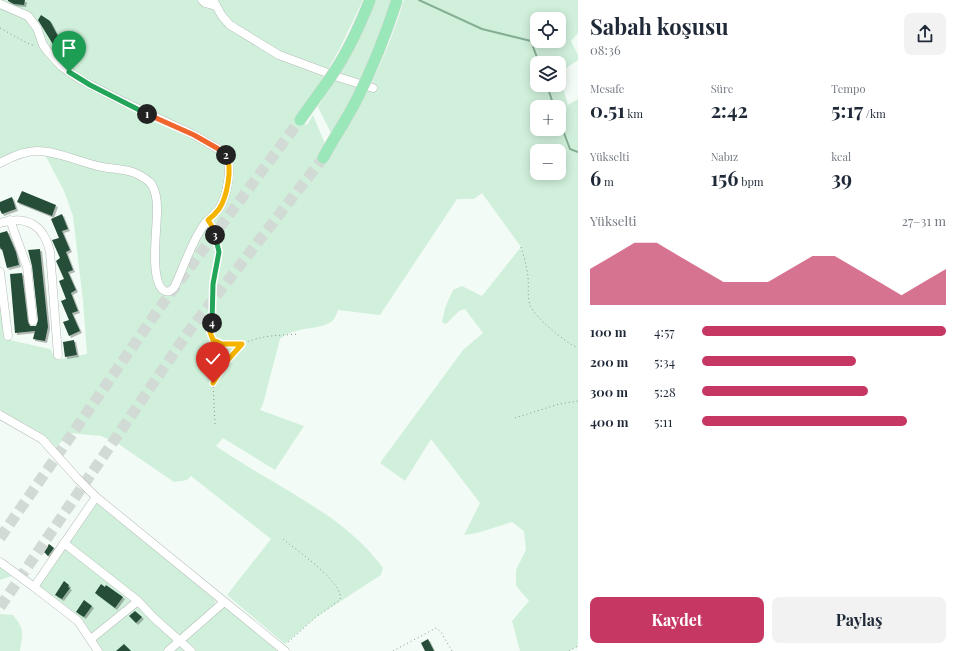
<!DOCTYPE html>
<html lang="tr">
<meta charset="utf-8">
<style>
body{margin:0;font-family:"Playfair Display",serif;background:#f2f2f3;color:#1f2937;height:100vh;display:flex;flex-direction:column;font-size:15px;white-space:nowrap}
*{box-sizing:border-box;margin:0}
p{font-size:13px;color:#747a83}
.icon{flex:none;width:22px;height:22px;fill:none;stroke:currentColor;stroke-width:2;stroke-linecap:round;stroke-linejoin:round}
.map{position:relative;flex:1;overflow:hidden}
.details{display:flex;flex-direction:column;background:#fff;width:380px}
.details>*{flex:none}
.buttons{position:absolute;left:530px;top:12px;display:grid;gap:8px}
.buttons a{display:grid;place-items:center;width:36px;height:36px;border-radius:8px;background:#fff;box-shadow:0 2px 10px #0003;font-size:20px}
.pin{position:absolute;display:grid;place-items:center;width:34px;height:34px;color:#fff;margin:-41px -17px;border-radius:50% 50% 50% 0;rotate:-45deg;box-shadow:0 0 4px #0007}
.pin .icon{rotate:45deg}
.km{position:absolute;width:20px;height:20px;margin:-10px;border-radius:50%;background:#222;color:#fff;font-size:11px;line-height:20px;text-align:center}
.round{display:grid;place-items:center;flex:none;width:42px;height:42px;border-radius:8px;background:#f2f2f3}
.headline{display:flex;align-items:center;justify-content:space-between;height:68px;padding:0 12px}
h1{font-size:22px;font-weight:700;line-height:30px}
.metrics{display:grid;grid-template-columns:repeat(3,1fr);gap:6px;height:68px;padding:4px 12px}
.metrics div{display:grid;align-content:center}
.metrics b{font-size:20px;font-weight:700}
.metrics small{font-size:11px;font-weight:400}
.metrics p{font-size:11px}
.chart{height:112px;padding:8px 12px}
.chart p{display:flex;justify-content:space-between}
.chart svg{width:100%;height:72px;margin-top:4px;fill:#c63863;opacity:.7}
.primary-button{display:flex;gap:8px;margin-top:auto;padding:8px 12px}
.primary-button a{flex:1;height:46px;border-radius:8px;background:#c63863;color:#fff;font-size:16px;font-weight:700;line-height:46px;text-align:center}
.primary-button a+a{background:#f2f2f3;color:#1f2937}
ul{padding:0 12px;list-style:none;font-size:13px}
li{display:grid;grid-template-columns:64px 48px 1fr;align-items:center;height:30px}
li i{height:10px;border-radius:5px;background:#c63863}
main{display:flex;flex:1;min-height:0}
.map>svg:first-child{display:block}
.green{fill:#d0f0db;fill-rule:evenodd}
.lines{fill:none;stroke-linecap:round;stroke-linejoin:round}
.stream{stroke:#85af95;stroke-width:2}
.building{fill:#254d37;filter:url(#shadow)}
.highway-tunnel{stroke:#d1dad4;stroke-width:11;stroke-dasharray:11 5.5;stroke-linecap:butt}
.minor-casing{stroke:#b5bdb8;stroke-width:9}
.path{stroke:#8d9490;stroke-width:1;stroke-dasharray:1 3;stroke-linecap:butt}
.minor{stroke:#fff;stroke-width:8}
.highway-bridge-casing{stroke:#d6d6d6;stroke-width:12;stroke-linecap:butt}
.highway-bridge{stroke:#9ae7b9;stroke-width:11}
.split-1-casing{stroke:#fff;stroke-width:8}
.split-2-casing{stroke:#fff;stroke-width:8}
.split-3-casing{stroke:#fff;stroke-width:8}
.split-4-casing{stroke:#fff;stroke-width:8}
.split-5-casing{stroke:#fff;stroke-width:8}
.split-1{stroke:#22a559;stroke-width:5}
.split-2{stroke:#f0652b;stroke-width:5}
.split-3{stroke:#f5b400;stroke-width:5}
.split-4{stroke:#22a559;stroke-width:5}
.split-5{stroke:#f5b400;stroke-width:5}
</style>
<main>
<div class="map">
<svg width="578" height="651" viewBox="0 0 578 651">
<defs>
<filter id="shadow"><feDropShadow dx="2" dy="2" stdDeviation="0" flood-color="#0004"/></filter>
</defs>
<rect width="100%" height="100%" fill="#f2fbf5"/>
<!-- green -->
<g class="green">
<path d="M0,0H363L339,50L321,81L296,118L307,125L313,115L326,146L328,160C360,110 387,57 404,0H578V33L571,41L578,55V60L559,73V63H537V85H559V75L568,105L578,99V646L569,651H520L512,621L529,601L516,586V570L526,550L524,531L512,522L477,533L464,535L480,503L431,439L405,481L380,463L463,350L483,333L465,309L459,311L446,324L442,322L445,308L453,290L462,286L482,296L521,247L482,193L474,199H457L380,315L338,310C337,313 335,319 332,321C321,331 296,325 280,339L263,404L260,410L304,426L275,470L223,438L216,446C225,453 237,459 247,466C295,496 349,521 383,568L381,575L316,617L285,644L227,595L271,539L191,476L187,480L174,482L117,443L101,436L70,433L56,447L43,434L0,410V304H1L5,339L50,349L57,360L87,354L83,301L73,216L64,191L43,151L0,163ZM537,19H559V41H537ZM537,107H559V129H537ZM537,151H559V173H537Z"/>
<path d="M375,0H392C376,49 356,90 332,135L318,107L349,55Z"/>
<path d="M95,504H97L100,506L216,600L213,608L164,651H103L83,620L38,586Z"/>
<path d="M0,567L12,576L0,580Z"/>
<path d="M225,606L279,651H173Z"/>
<path d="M0,614L13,615C25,630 23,633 20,651H0Z"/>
</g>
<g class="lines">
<!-- stream -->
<g class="stream">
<path d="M419,0L482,29L531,41L539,63"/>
<path d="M547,85L554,107"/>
<path d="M559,120L570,149L578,152"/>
</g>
</g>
<!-- building -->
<g class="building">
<path d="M8,0H25L24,5L14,4L8,1Z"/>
<path d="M41,15L50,21L60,40L58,41L59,43L54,46L38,20Z"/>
<path d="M22,191L56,205L52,216L17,202Z"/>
<path d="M12,197L16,209L2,214L0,210V202Z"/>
<path d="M62,214L68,229L62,231L70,250L66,252L73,270L68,272L76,290L71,293L78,311L72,313L80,331L69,336L63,322L69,320L61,301L66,299L59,281L64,279L56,261L60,258L52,240L59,238L51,219Z"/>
<path d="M7,231L16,252L19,265L7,268L2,249L1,250L0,247V233Z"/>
<path d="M40,249L48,327L45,341L33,339L35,331L15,333L10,274L22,273L28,322L30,326H36L38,320L32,266L28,250Z"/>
<path d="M74,340L77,355L65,357L63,342Z"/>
<path d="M49,544L54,548L48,556L44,552Z"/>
<path d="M64,581L69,585L68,587L70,588L62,599L55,595Z"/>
<path d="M101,584L105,587L106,585L123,597L115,608L95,593Z"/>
<path d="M84,600L92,606L84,617L76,612Z"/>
<path d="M135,611L142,617L136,623L129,616Z"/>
<path d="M428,639L434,651H425L421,643Z"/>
<path d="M124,644L131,651H116Z"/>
</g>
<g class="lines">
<!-- highway-tunnel -->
<g class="highway-tunnel">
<path d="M0,538L158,310L300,120"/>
<path d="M0,607L189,331L323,158"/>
</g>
<defs>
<g id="minor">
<path d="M202,0L205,3L216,6"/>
<path d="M213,0L222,16L230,25L279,55L341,78L373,88"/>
<path d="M0,4L28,16L37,28L43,45L49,53L61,66L79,79L118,99L194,135L222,151C235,162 227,196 219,209C215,214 210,218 206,222C202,227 199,233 196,238C188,254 182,270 175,286C173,289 169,293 165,291C148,283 158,224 157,208C157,201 156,192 152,185C148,179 141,176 135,173C125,169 113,169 102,167C81,163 58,151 37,151C25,151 11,157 0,163"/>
<path d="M10,220L27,267L33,321"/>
<path d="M0,223C27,215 44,225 50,252L58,355"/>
<path d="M0,272L8,336"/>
<path d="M0,415L42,439L77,478L96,497L285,651"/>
<path d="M64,543L138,601L91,639"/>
<path d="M0,562L34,587L78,621L98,651"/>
<path d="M34,587L96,497"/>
<path d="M138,601L153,617L191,651"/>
<path d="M168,651L224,602"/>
</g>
</defs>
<!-- minor casing -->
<use href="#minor" class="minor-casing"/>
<!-- path -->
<g class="path">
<path d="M0,28L27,43L35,46"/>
<path d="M212,226C224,246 214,266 213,287C212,298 213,308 212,319C212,327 208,333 213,340C229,351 248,340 264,337C276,335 287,335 299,334"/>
<path d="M521,247C524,257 527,267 528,277C529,287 527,296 530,305C535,318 565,342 578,348"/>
<path d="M515,418L559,404L578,401"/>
<path d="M215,424L213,383L226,362L241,345"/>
<path d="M283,539C296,550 345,583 340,600L316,617L287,643"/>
<path d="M393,651L436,628L441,632L452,651"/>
<path d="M569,651L578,646"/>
</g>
<!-- minor -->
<use href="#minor" class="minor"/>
<defs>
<g id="highway-bridge">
<path d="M300,120C311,104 323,89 334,72C349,50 360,25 370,0"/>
<path d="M323,158C334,138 347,119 357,99C373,67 386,34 397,0"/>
</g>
</defs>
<!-- highway-bridge casing -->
<use href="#highway-bridge" class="highway-bridge-casing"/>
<!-- highway-bridge -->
<use href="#highway-bridge" class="highway-bridge"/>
</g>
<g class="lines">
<defs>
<path id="split-1" d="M69,72L90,85L147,114"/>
<path id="split-2" d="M147,114L194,135L222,151L226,155"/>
<path id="split-3" d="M215,235L213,228L208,220C212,217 216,213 219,209C227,197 233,168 226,155"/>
<path id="split-4" d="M212,323L213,284L219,252L215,235"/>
<path id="split-5" d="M212,323L210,332L213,340L222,344H242L226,362L213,383"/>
</defs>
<!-- split-1 casing -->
<use href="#split-1" class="split-1-casing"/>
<!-- split-2 casing -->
<use href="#split-2" class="split-2-casing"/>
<!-- split-3 casing -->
<use href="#split-3" class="split-3-casing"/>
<!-- split-4 casing -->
<use href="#split-4" class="split-4-casing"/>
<!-- split-5 casing -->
<use href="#split-5" class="split-5-casing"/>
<!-- split-1 -->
<use href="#split-1" class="split-1"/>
<!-- split-2 -->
<use href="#split-2" class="split-2"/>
<!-- split-3 -->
<use href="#split-3" class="split-3"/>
<!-- split-4 -->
<use href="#split-4" class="split-4"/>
<!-- split-5 -->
<use href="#split-5" class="split-5"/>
</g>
</svg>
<div class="buttons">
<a><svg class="icon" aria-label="locate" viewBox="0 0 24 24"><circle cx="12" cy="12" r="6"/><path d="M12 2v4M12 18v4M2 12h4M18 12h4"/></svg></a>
<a><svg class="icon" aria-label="layers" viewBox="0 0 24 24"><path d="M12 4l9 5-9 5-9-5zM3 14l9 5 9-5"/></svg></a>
<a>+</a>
<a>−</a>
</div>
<div class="pin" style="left:69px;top:72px;background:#1e9e55"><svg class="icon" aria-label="arrive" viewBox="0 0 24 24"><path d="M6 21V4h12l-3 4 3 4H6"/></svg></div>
<div class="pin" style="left:213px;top:383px;background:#d93025"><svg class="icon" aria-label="check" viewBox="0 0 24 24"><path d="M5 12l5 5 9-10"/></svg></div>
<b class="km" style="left:147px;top:114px">1</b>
<b class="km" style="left:226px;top:155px">2</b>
<b class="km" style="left:215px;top:235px">3</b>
<b class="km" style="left:212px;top:323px">4</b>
</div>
<section class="details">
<div class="headline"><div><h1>Sabah koşusu</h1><p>08:36</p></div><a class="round"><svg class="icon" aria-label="share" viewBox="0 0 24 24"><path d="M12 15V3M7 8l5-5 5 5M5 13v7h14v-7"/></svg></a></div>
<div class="metrics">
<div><p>Mesafe</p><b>0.51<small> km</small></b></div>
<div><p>Süre</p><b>2:42</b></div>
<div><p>Tempo</p><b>5:17<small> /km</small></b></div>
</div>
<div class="metrics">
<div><p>Yükselti</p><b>6<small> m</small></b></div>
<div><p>Nabız</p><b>156<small> bpm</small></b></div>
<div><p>kcal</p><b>39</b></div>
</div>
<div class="chart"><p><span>Yükselti</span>27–31 m</p>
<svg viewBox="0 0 160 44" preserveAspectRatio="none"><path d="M0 44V22L10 14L20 6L30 6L40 14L50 22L60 30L70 30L80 30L90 22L100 14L110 14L120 22L130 30L140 38L150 30L160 22V44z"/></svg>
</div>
<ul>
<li><b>100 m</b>4:57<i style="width:100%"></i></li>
<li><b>200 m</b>5:34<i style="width:63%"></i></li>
<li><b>300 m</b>5:28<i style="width:68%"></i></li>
<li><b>400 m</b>5:11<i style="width:84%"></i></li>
</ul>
<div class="primary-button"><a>Kaydet</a><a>Paylaş</a></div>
</section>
</main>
